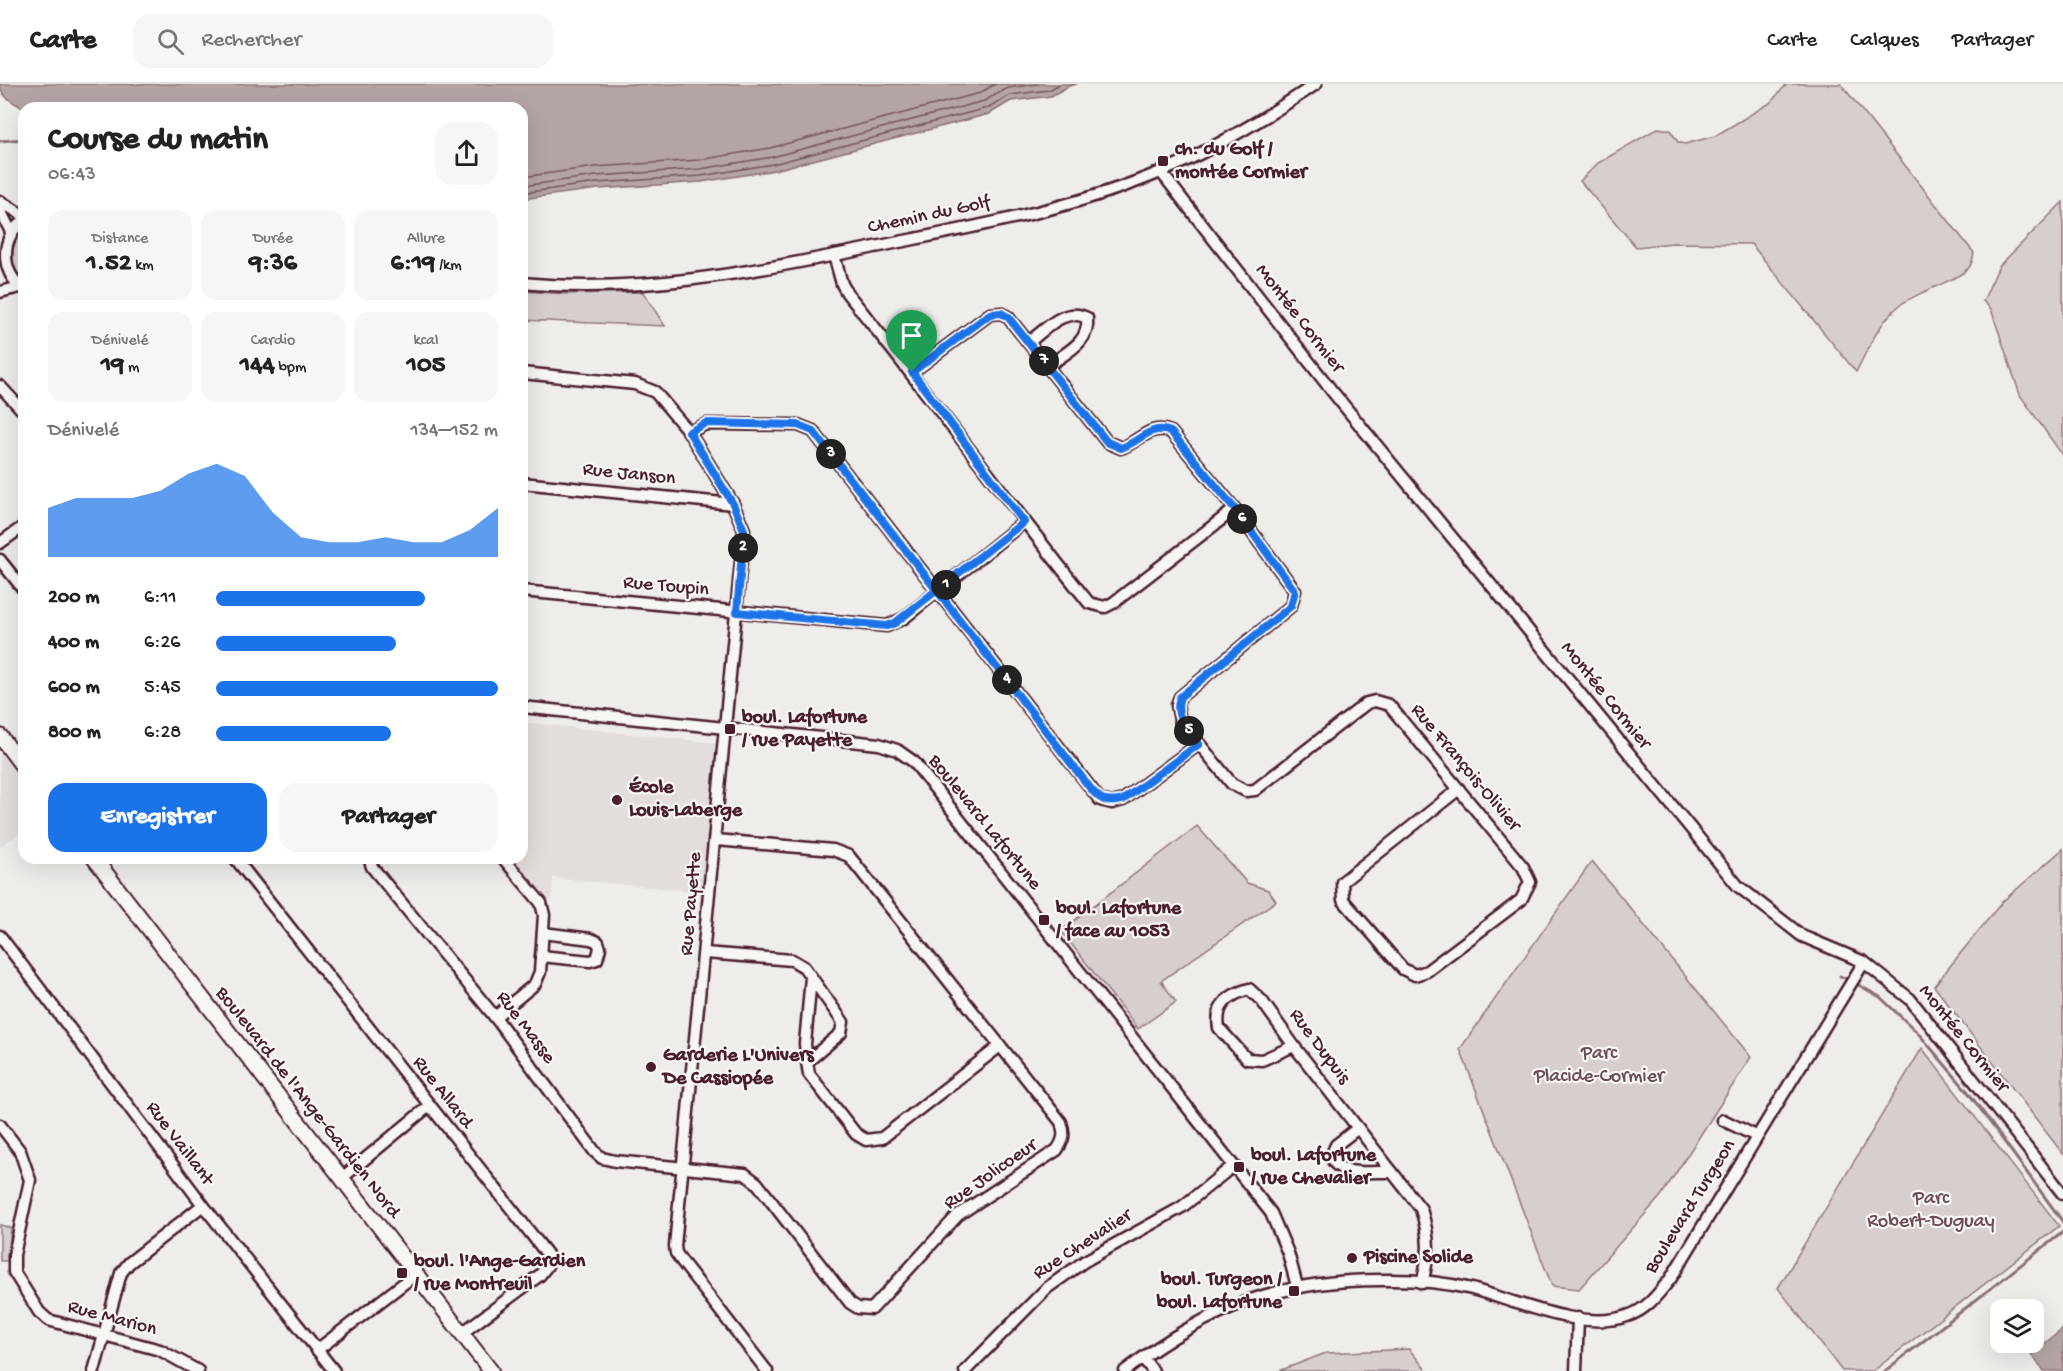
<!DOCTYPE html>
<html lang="fr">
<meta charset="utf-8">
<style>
body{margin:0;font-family:"Gochi Hand",sans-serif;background:#f6f6f6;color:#222;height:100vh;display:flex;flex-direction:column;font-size:22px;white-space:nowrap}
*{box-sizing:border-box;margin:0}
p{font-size:20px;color:#767676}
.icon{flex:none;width:33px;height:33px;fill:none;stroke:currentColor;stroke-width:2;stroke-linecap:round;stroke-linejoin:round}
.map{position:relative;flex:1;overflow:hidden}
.details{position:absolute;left:18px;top:18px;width:510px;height:762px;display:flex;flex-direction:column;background:#fff;border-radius:18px;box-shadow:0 6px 24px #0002}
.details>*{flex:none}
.fabs{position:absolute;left:1990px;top:1215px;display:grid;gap:12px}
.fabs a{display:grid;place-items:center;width:54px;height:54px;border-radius:12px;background:#fff;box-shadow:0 6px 24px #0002;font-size:30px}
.pin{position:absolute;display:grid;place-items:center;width:51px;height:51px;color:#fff;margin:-62px -26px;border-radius:50% 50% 50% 0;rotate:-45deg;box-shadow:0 0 6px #0007}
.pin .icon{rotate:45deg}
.km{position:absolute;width:30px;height:30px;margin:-15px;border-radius:50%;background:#222;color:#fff;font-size:16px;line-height:30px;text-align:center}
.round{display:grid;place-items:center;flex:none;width:63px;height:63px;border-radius:18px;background:#f6f6f6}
.headline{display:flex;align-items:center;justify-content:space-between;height:102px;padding:0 30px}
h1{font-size:33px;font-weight:700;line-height:45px}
.stats{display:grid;grid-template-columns:repeat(3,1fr);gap:9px;height:102px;padding:6px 30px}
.stats div{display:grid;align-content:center;border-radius:15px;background:#f6f6f6;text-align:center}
.stats b{font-size:26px;font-weight:700}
.stats small{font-size:16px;font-weight:400}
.stats p{font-size:16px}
.chart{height:168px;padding:12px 30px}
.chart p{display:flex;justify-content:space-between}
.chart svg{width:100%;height:108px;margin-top:6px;fill:#1a73e8;opacity:.7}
.primary-button{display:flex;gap:12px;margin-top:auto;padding:12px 30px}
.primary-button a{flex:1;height:69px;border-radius:18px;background:#1a73e8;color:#fff;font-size:24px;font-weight:700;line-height:69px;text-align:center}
.primary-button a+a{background:#f6f6f6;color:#222}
ul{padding:0 30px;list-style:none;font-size:20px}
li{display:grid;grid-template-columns:96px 72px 1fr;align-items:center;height:45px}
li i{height:15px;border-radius:8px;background:#1a73e8}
header{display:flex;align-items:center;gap:36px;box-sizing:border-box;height:84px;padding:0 30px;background:#fff;border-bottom:2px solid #e0e0e0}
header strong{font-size:28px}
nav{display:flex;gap:33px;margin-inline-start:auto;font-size:21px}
.search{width:420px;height:54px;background:#f6f6f6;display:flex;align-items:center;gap:15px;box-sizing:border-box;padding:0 21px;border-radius:18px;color:#767676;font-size:22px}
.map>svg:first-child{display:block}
.built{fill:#e3dedc}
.green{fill:#d7cfce;stroke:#90777c;stroke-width:1.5}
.water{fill:#b4a4a5;stroke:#8a6f74;stroke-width:1.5}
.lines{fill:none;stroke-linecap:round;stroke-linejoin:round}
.shore{stroke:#74545c;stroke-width:1.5}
.stream{stroke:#8a6f74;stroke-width:3}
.minor-casing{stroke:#4a1f2b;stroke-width:15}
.major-casing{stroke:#4a1f2b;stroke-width:18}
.minor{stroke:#f6f6f2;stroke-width:10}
.major{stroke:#f6f6f2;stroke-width:14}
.route-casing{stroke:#fff;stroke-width:12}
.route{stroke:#1a73e8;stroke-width:8}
.poi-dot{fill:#4a1f2b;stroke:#f6f6f2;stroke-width:2}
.labels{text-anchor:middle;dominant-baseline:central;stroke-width:4.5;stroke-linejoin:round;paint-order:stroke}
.poi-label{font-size:20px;font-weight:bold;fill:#4a1f2b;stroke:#f6f6f2;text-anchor:start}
.street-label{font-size:20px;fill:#4a1f2b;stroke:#f6f6f2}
.park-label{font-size:20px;fill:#6d4b54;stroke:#f6f6f2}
</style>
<header>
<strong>Carte</strong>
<div class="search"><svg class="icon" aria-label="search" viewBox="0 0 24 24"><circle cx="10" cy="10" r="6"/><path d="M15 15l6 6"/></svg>Rechercher</div>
<nav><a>Carte</a><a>Calques</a><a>Partager</a></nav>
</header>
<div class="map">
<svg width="2063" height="1287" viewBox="0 0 2063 1287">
<rect width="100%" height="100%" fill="#efedea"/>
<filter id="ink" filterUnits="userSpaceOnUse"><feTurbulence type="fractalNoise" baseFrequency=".0167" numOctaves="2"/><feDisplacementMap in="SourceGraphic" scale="12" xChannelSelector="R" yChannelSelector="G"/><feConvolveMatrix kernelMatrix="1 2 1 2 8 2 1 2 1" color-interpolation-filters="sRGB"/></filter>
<g filter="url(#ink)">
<!-- built -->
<g class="built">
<path d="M522,638L717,659L702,808L553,794L551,817L543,816L509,774H522Z"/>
<path d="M0,668L24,699V746L0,763Z"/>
</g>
<!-- green -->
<g class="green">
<path d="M1787,0H1841L1974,169C1973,173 1972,179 1970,182C1961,196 1916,208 1900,221C1879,238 1868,265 1856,288L1751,160L1673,159L1636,163L1580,97L1598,79L1658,44L1670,46L1678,58L1685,60L1715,52L1770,19Z"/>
<path d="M2063,118V372L2020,311L1991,225L1983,217L1999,182Z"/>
<path d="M24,147V196C7,182 9,161 24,147Z"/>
<path d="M522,207L565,210L643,208L665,242L522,236Z"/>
<path d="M1197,742L1247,799L1268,806L1276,817L1161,897L1176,918L1138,945L1061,847Z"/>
<path d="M2063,765V1070L1934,902L2002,818Z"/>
<path d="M1592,777L1751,973L1661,1112L1579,1205L1552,1202L1460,965Z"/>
<path d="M1922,964L2059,1142L1873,1287H1842L1778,1204Z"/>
<path d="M0,1141L11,1144L8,1177H0Z"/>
<path d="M1409,1265L1427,1287H1279L1326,1269Z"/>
</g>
<!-- water -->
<g class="water">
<path d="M0,0H1077L1069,2L1051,12L1011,17L989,30L775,86L701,98L598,105L522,115V24L24,25C14,18 0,13 0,0Z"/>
<path d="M2063,1245V1287H2044L2031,1270Z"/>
</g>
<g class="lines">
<!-- shore -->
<g class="shore">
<path d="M522,93L595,83L699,76L770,64L980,9L995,0"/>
<path d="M522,102L596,92L700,85L772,73L984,17L1008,4L1038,0"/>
<path d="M522,109L597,99L701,92L773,80L987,24L1010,11L1049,6L1060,0"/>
</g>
<!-- stream -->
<g class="stream">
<path d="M0,57L24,55"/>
<path d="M1840,892L1849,896"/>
<path d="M1855,899L1880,913L1918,949L1968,1008L2063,1138"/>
<path d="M1885,1287L2063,1148"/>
</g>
<defs>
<g id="minor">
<path d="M1161,88L1332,307L1738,802L1802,852L1864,878L1910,915L2063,1110"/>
<path d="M0,117L24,132"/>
<path d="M0,126L11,148"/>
<path d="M24,137C0,151 0,190 24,205"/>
<path d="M834,171L842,200L847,209C930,311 1007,417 1089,519L1105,523L1113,519L1235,425"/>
<path d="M522,199C637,210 748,189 860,166C961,145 1066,128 1163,87C1217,64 1267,33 1316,0"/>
<path d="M0,208L20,203"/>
<path d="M1029,258C1046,245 1065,222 1087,234C1090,259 1066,268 1048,282"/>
<path d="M912,288L990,230L1001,229L1008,233L1107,358L1121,364C1139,358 1151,339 1171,348L1235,425L1295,507L1291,522L1180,613L1177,621L1180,636L1232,700L1246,707L1255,706L1367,619L1375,617L1389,621L1523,783L1530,798L1521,816L1427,887L1415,891L1403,885L1343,816L1342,798L1459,705"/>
<path d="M522,289L635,300L655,308L689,348L733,420L744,446L675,1162L676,1169L683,1179L767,1287"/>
<path d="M0,302L24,328"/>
<path d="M689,348L706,340L798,341L813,347L1100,716L1112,719L1123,716L1199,660"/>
<path d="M522,399L733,420"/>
<path d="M0,459L24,442"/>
<path d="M0,476L24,506"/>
<path d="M522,507L887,542L904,534L1024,438"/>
<path d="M522,623L879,660L897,666L914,678L1271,1129L1288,1169L1297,1202"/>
<path d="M235,774L547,1170V1182L540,1191L462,1249"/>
<path d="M369,774L372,783L495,933L595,1068L602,1074L615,1077L745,1090L757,1099L850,1219L858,1224L872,1225L958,1131L1057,1066C1064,1056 1065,1050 1061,1038L849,772L833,766L716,756"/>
<path d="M0,852L203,1121L334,1287"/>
<path d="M705,869L792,876L804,883L843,938L841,949L807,978L809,990L856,1050L866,1056L882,1054L1000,962"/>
<path d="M541,872L590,877L597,875L600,864L598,858L591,855L543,849"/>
<path d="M495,933L535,900L540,888L544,831L541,819L503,774"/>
<path d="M1294,962L1262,976L1247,975L1219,944C1215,921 1228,911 1249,905L1262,917L1294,962L1421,1125C1430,1155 1430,1169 1422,1199"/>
<path d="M807,978L805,960L811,893"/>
<path d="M1723,1036L1756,1052"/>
<path d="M0,1041L20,1067L30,1096L14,1171V1188L39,1228L48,1236L160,1266L198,1287"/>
<path d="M1358,1044L1336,1061L1331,1072C1337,1094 1374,1087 1392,1088"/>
<path d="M342,1094L429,1022"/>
<path d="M317,1266L416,1190"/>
<path d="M1143,1274L1153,1287"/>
<path d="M94,1287L121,1189L129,1179L203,1121"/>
<path d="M965,1287L1047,1204L1085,1177L1182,1123L1233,1082"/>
<path d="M1125,1287C1210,1222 1283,1194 1391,1196C1416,1196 1447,1199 1472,1205C1516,1217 1583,1248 1627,1232C1647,1226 1659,1209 1671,1194L1864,878"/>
<path d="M1576,1287L1578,1234"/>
</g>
<g id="major">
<path d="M0,652L24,684"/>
<path d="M94,774L491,1287"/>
</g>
</defs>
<!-- minor casing -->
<use href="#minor" class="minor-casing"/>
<!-- major casing -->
<use href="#major" class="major-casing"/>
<!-- minor -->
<use href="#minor" class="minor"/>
<!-- major -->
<use href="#major" class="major"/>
</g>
</g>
<g class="lines" filter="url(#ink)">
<defs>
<path id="route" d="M912,288L1024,438L895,539L887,542L737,528L744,446L733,420L689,348L706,339L798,341L813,347L1091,705C1101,717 1108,720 1123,716L1199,660C1187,645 1173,633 1180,613L1291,522L1295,507L1235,425L1171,348C1152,339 1139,358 1121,364L1107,358L1008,233L1001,229L990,230L912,288"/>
</defs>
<!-- route casing -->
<use href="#route" class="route-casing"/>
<!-- route -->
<use href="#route" class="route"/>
</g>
<!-- markers -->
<g class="poi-dot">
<rect x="1157" y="71" width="12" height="12" rx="3"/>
<rect x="724" y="639" width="12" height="12" rx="3"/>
<circle cx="617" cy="716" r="6"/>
<rect x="1038" y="830" width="12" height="12" rx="3"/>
<circle cx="651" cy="983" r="6"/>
<rect x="1233" y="1077" width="12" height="12" rx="3"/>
<circle cx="1352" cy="1174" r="6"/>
<rect x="396" y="1183" width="12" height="12" rx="3"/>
<rect x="1288" y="1201" width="12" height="12" rx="3"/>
</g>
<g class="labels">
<!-- poi labels -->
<g class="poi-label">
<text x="1175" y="66">ch. du Golf /<tspan x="1175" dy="23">montée Cormier</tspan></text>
<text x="742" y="634">boul. Lafortune<tspan x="742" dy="23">/ rue Payette</tspan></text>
<text x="629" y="704">École<tspan x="629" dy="23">Louis-Laberge</tspan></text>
<text x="1056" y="825">boul. Lafortune<tspan x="1056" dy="23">/ face au 1053</tspan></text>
<text x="663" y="972">Garderie L'Univers<tspan x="663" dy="23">De Cassiopée</tspan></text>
<text x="1251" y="1072">boul. Lafortune<tspan x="1251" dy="23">/ rue Chevalier</tspan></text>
<text x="1364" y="1174">Piscine Solide</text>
<text x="414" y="1178">boul. l'Ange-Gardien<tspan x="414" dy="23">/ rue Montreuil</tspan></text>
<text x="1282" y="1196" text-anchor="end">boul. Turgeon /<tspan x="1282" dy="23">boul. Lafortune</tspan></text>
</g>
<!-- street labels -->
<g class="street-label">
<text transform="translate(929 132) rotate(-12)">Chemin du Golf</text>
<text transform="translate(1299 235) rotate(52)">Montée Cormier</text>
<text transform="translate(629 391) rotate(6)">Rue Janson</text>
<text transform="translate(666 503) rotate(5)">Rue Toupin</text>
<text transform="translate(1605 612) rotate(51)">Montée Cormier</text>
<text transform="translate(1465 684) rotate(50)">Rue François-Olivier</text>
<text transform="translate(984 739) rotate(51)">Boulevard Lafortune</text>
<text transform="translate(692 820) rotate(-85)">Rue Payette</text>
<text transform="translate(525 944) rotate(53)">Rue Masse</text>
<text transform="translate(1963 955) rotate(51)">Montée Cormier</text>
<text transform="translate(1319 963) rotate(53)">Rue Dupuis</text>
<text transform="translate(442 1009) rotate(52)">Rue Allard</text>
<text transform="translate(307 1019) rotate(52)">Boulevard de l'Ange-Gardien Nord</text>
<text transform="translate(179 1060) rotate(53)">Rue Vaillant</text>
<text transform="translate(991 1091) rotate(-35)">Rue Jolicoeur</text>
<text transform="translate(1691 1123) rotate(-58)">Boulevard Turgeon</text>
<text transform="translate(1083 1161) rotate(-33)">Rue Chevalier</text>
<text transform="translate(112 1235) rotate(15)">Rue Marion</text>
</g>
<!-- park labels -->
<g class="park-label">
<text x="1599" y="970">Parc<tspan x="1599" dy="23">Placide-Cormier</tspan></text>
<text x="1931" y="1115">Parc<tspan x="1931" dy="23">Robert-Duguay</tspan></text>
</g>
</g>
</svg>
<div class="fabs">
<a><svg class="icon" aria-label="layers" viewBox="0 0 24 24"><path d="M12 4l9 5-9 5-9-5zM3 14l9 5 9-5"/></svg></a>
</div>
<div class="pin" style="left:912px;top:288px;background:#1e9e55"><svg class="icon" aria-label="arrive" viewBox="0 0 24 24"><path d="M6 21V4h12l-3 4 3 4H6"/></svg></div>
<b class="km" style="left:946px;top:501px">1</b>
<b class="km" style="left:743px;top:464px">2</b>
<b class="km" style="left:831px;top:370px">3</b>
<b class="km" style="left:1007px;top:596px">4</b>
<b class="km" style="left:1189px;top:647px">5</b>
<b class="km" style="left:1242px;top:435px">6</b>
<b class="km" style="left:1044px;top:277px">7</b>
<section class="details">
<div class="headline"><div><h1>Course du matin</h1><p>06:43</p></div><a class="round"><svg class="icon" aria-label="share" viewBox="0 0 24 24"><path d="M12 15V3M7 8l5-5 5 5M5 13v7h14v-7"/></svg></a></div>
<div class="stats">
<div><p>Distance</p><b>1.52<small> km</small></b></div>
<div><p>Durée</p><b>9:36</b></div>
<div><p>Allure</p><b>6:19<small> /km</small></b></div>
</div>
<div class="stats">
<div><p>Dénivelé</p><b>19<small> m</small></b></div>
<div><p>Cardio</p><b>144<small> bpm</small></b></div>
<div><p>kcal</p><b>105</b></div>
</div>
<div class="chart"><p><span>Dénivelé</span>134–152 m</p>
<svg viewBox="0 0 160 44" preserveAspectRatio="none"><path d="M0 44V24L10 20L20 20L30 20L40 17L50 10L60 6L70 11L80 26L90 36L100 38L110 38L120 36L130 38L140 38L150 33L160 24V44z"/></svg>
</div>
<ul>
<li><b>200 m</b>6:11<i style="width:74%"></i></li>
<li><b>400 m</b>6:26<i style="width:64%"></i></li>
<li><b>600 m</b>5:45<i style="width:100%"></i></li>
<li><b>800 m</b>6:28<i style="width:62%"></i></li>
</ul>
<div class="primary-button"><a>Enregistrer</a><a>Partager</a></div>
</section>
</div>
